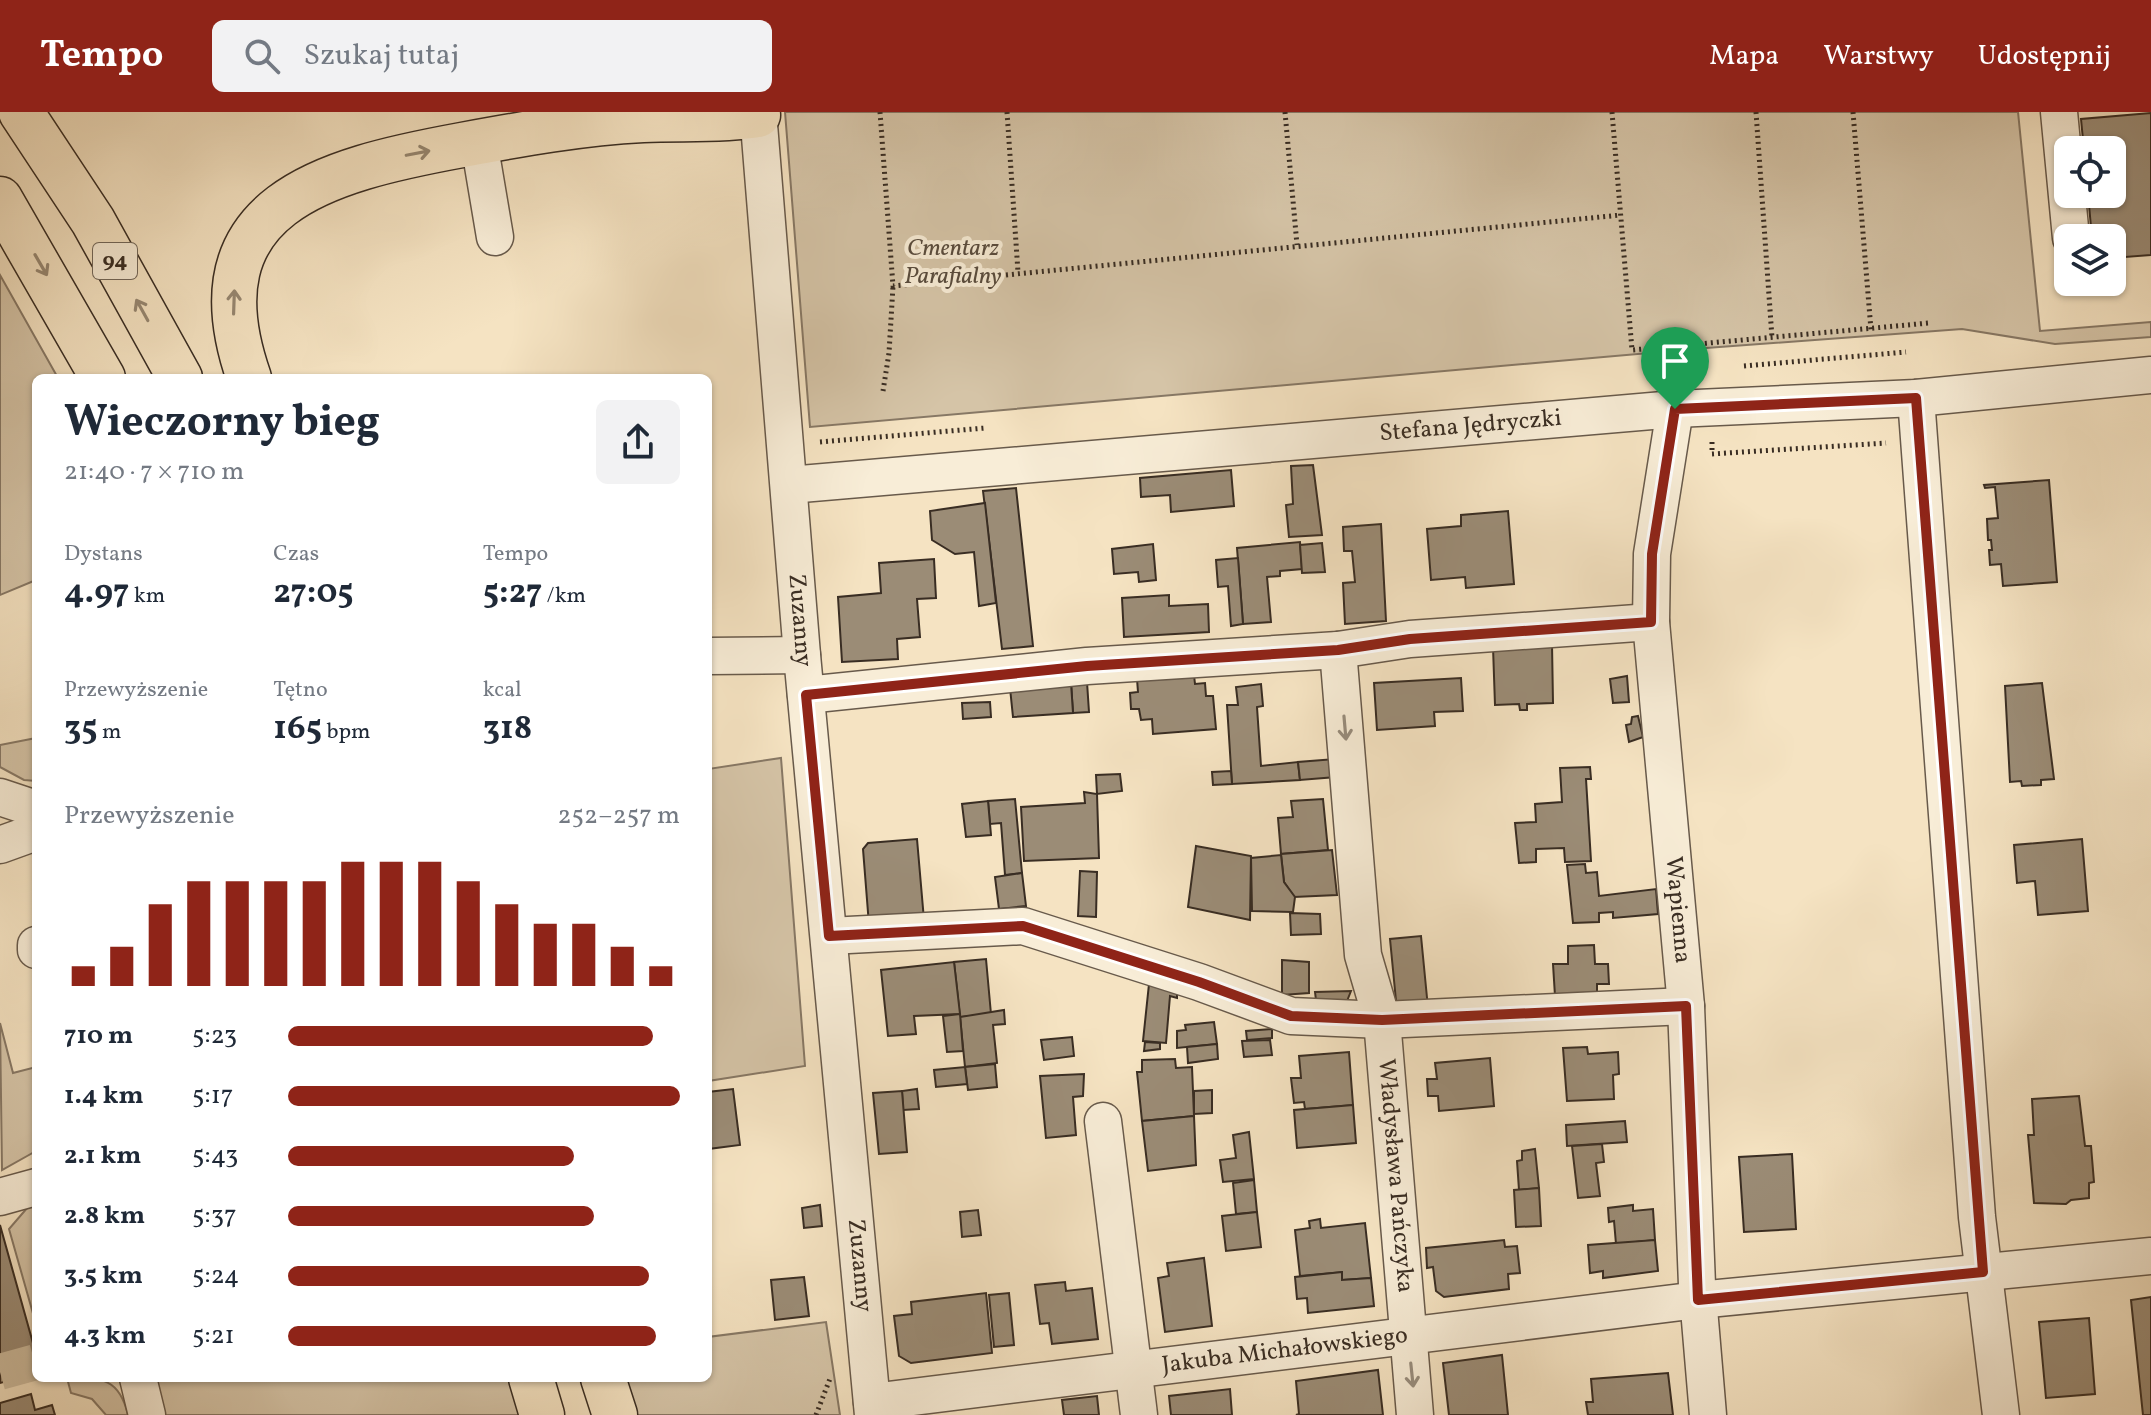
<!DOCTYPE html>
<html lang="pl">
<meta charset="utf-8">
<style>
body{margin:0;font-family:Vollkorn,serif;background:#f2f2f3;color:#1f2937;height:100vh;display:flex;flex-direction:column;font-size:30px;white-space:nowrap}
*{box-sizing:border-box;margin:0}
p{font-size:26px;color:#747a83}
.icon{flex:none;width:44px;height:44px;fill:none;stroke:currentColor;stroke-width:2;stroke-linecap:round;stroke-linejoin:round}
.map{position:relative;flex:1;overflow:hidden}
.drawer{position:absolute;left:32px;top:262px;width:680px;height:1008px;display:flex;flex-direction:column;background:#fff;border-radius:12px;box-shadow:0 2px 6px #0004}
.drawer>*{flex:none}
.tools{position:absolute;left:2054px;top:24px;display:grid;gap:16px}
.tools a{display:grid;place-items:center;width:72px;height:72px;border-radius:12px;background:#fff;box-shadow:0 2px 6px #0004;font-size:40px}
.pin{position:absolute;display:grid;place-items:center;width:68px;height:68px;color:#fff;margin:-82px -34px;border-radius:50% 50% 50% 0;rotate:-45deg;box-shadow:0 0 8px #0007}
.pin .icon{rotate:45deg}
.round{display:grid;place-items:center;flex:none;width:84px;height:84px;border-radius:12px;background:#f2f2f3}
.headline{display:flex;align-items:center;justify-content:space-between;height:136px;padding:0 32px}
h1{font-size:44px;font-weight:700;line-height:60px}
.figures{display:grid;grid-template-columns:repeat(3,1fr);gap:12px;height:136px;padding:8px 32px}
.figures div{display:grid;align-content:center}
.figures b{font-size:34px;font-weight:700}
.figures small{font-size:22px;font-weight:400}
.figures p{font-size:22px}
.chart{height:224px;padding:16px 32px}
.chart p{display:flex;justify-content:space-between}
.chart svg{width:100%;height:144px;margin-top:8px;stroke:#8f2418;stroke-width:6}
ul{padding:0 32px;list-style:none;font-size:26px}
li{display:grid;grid-template-columns:128px 96px 1fr;align-items:center;height:60px}
li i{height:20px;border-radius:10px;background:#8f2418}
header{display:flex;align-items:center;gap:48px;box-sizing:border-box;height:112px;padding:0 40px;background:#8f2418;color:#fff}
header strong{font-size:38px}
nav{display:flex;gap:44px;margin-inline-start:auto;font-size:28px}
.search{width:560px;height:72px;background:#f2f2f3;display:flex;align-items:center;gap:20px;box-sizing:border-box;padding:0 28px;border-radius:12px;color:#747a83;font-size:30px}
.map>svg:first-child{display:block}
.green{fill:#d5c4a7;stroke:#877865;stroke-width:2}
.building{fill:#9b8c76;stroke:#392d23;stroke-width:2}
.lines{fill:none;stroke-linecap:round;stroke-linejoin:round}
.minor-tunnel{stroke:#cfbfa2;stroke-width:36;stroke-dasharray:36 18;stroke-linecap:butt}
.minor-casing{stroke:#685a4b;stroke-width:39}
.major-casing{stroke:#392d23;stroke-width:47}
.path{stroke:#392d23;stroke-width:5;stroke-dasharray:2 4;stroke-linecap:butt}
.minor{stroke:#f8edd7;stroke-width:36}
.major{stroke:#f5e3c2;stroke-width:44}
.oneway{stroke:#978872}
.oneway2{stroke:#988d7d}
.route-casing{stroke:#fff;stroke-width:16}
.route{stroke:#8f2418;stroke-width:10}
.labels{text-anchor:middle;dominant-baseline:central;stroke-width:8;stroke-linejoin:round;paint-order:stroke}
.shield{fill:#f8edd7;stroke:#726759;stroke-width:2}
.shield-label{font-size:22px;font-weight:bold;fill:#392d23}
.park-label{font-size:24px;font-style:italic;fill:#584b3d;stroke:#f8edd7}
.street-label{font-size:24px;fill:#392d23;stroke:#f8edd7}
</style>
<header>
<strong>Tempo</strong>
<div class="search"><svg class="icon" aria-label="search" viewBox="0 0 24 24"><circle cx="10" cy="10" r="6"/><path d="M15 15l6 6"/></svg>Szukaj tutaj</div>
<nav><a>Mapa</a><a>Warstwy</a><a>Udostępnij</a></nav>
</header>
<div class="map">
<svg width="2151" height="1303" viewBox="0 0 2151 1303">
<rect width="100%" height="100%" fill="#f5e3c2"/>
<filter id="stains"><feTurbulence type="fractalNoise" baseFrequency=".0025" numOctaves="4"/><feColorMatrix values="0 0 0 0 .2 0 0 0 0 .09 0 0 0 0 .02 0 0 0 .5 -.17"/></filter>
<radialGradient id="worn" r=".72"><stop offset=".6" stop-color="#630" stop-opacity="0"/><stop offset="1" stop-color="#630" stop-opacity=".3"/></radialGradient>
<!-- green -->
<g class="green">
<path d="M785,0H2018L2040,219L2151,210V225L2055,232L1962,217L1706,236L810,315Z"/>
<path d="M0,163L58,266H36V468L0,483Z"/>
<path d="M36,626V669L24,668L0,655V633Z"/>
<path d="M781,646L805,954L708,969V657Z"/>
<path d="M0,911L13,961L36,955V1039L2,1058Z"/>
<path d="M36,1093V1212L9,1117L28,1095Z"/>
<path d="M826,1210L840,1303H629L618,1266H708V1225Z"/>
<path d="M67,1266C101,1266 119,1265 128,1303H106L92,1287L71,1281Z"/>
<path d="M156,1266H510L523,1303H165Z"/>
</g>
<!-- building -->
<g class="building">
<path d="M2151,1V143L2112,146V126H2092L2088,82H2112V38H2084L2081,7Z"/>
<path d="M1313,353L1322,423L1289,425L1286,393L1293,392L1291,354Z"/>
<path d="M1231,358L1234,394L1171,400L1170,383L1141,385L1140,366Z"/>
<path d="M2049,368L2057,470L2003,474L2001,452L1990,453L1989,438H1992L1991,428H1988L1987,407L1998,406L1995,375L1985,376L1984,373Z"/>
<path d="M1016,376L1033,534L1002,537L983,379Z"/>
<path d="M985,391L996,491L979,494L974,440L955,442L932,428L930,399Z"/>
<path d="M1508,399L1514,472L1466,476L1465,465L1431,468L1427,417L1461,414V403Z"/>
<path d="M1381,412L1386,509L1345,512L1343,471L1355,470L1352,439H1344L1343,415Z"/>
<path d="M1300,430L1302,457L1280,459V464L1267,465L1271,510L1243,512L1237,436Z"/>
<path d="M1322,431L1325,460L1302,461L1300,433Z"/>
<path d="M1153,432L1156,468L1139,470L1138,460L1114,462L1112,437Z"/>
<path d="M1238,446L1243,512L1231,514L1228,474L1218,475L1216,448Z"/>
<path d="M934,447L936,486L917,487L920,525L897,527L898,547L842,550L838,485L881,481L879,451Z"/>
<path d="M1169,483V494L1208,492L1209,520L1124,525L1122,486Z"/>
<path d="M1552,532L1553,591L1527,592V598H1520L1519,592L1495,593L1493,535Z"/>
<path d="M1194,563L1195,572L1205,571L1206,584H1213L1216,617L1153,622L1152,607L1141,608L1139,597H1131L1130,581L1138,580L1137,567Z"/>
<path d="M1627,564L1629,590L1613,591L1610,567Z"/>
<path d="M1461,566L1463,599L1434,600L1435,614L1377,618L1374,571Z"/>
<path d="M1087,570L1089,600L1073,601L1071,571Z"/>
<path d="M1071,571L1073,601L1013,605L1010,576Z"/>
<path d="M2042,571L2054,667L2041,668V673L2022,674L2021,669L2010,670L2005,574Z"/>
<path d="M1261,572L1263,594L1257,595L1261,654L1298,650L1300,668L1232,672L1227,593H1238L1236,575Z"/>
<path d="M990,590L991,605L963,607L962,591Z"/>
<path d="M1638,604L1643,625L1629,630L1626,613L1631,612L1632,605Z"/>
<path d="M1335,647L1336,665L1300,668L1298,650Z"/>
<path d="M1590,655L1591,667H1586L1591,749L1565,750L1564,736L1536,737V750L1519,751L1515,711L1536,710L1535,692L1562,690L1560,656Z"/>
<path d="M1231,659L1232,672L1213,673L1212,660Z"/>
<path d="M1120,662L1122,679L1097,682L1096,663Z"/>
<path d="M1084,680L1097,682L1099,746L1024,749L1021,695L1085,691Z"/>
<path d="M1015,687L1022,761L1005,763L1001,711L990,712L988,689Z"/>
<path d="M1323,687L1328,738L1281,742L1278,706L1293,705L1291,689Z"/>
<path d="M988,689L991,723L966,725L962,692Z"/>
<path d="M917,727L924,808L869,813L863,737L868,731Z"/>
<path d="M2082,727L2088,799L2038,803L2035,769L2017,771L2014,733Z"/>
<path d="M1196,734L1251,744L1250,808L1188,795Z"/>
<path d="M1332,738L1337,783L1294,785L1284,770L1281,742Z"/>
<path d="M1281,743L1284,770L1295,785L1293,800L1252,799L1251,746Z"/>
<path d="M1585,752L1586,761L1597,760L1599,784L1656,777L1658,802L1613,806V800L1599,801V810L1573,811L1567,753Z"/>
<path d="M1080,759L1097,760L1096,805L1078,804Z"/>
<path d="M1022,761L1026,794L999,797L995,765Z"/>
<path d="M1290,801L1320,802L1321,822L1291,823Z"/>
<path d="M1421,824L1428,896L1397,899L1390,827Z"/>
<path d="M1594,833L1595,852H1608L1609,872H1597V881L1555,884L1553,852H1568V834Z"/>
<path d="M986,847L991,902L960,905L954,850Z"/>
<path d="M1282,848L1309,850V881L1282,883Z"/>
<path d="M954,850L960,902L914,904L916,922L888,924L881,858Z"/>
<path d="M1149,872L1177,878V886L1170,884L1166,931L1143,929Z"/>
<path d="M1351,879L1345,894L1317,896L1315,880Z"/>
<path d="M1004,898L1005,912L993,913L997,951L965,955L960,905Z"/>
<path d="M960,902L963,939L947,940L943,904Z"/>
<path d="M1214,910L1217,932L1177,936V919L1186,918L1185,913Z"/>
<path d="M1272,917V926L1247,928L1246,919Z"/>
<path d="M1072,925L1074,944L1044,948L1041,928Z"/>
<path d="M1270,928L1272,943L1244,945L1242,929Z"/>
<path d="M1145,930L1160,931V937L1144,939Z"/>
<path d="M1217,932L1218,947L1188,951L1187,935Z"/>
<path d="M1587,935L1588,942L1618,940L1619,962L1613,963L1614,987L1567,989L1563,936Z"/>
<path d="M1349,940L1353,993L1305,997L1304,990L1294,991L1291,966H1301L1299,944Z"/>
<path d="M1490,946L1494,994L1439,999L1438,984H1428L1427,967H1437L1435,951Z"/>
<path d="M1175,947L1176,956L1192,955L1194,1004L1142,1009L1137,960H1142V948Z"/>
<path d="M995,952L997,975L968,978L965,955Z"/>
<path d="M965,955L967,972L936,975L934,958Z"/>
<path d="M1084,962L1083,984L1073,985L1076,1023L1046,1026L1040,964Z"/>
<path d="M733,977L740,1033L708,1037V980Z"/>
<path d="M917,977L919,997L903,998L902,979Z"/>
<path d="M1212,978V1001L1194,1002V979Z"/>
<path d="M902,979L907,1040L879,1042L873,981Z"/>
<path d="M2079,984L2085,1034H2091L2094,1070L2089,1071V1086L2071,1088L2066,1092L2034,1091L2028,1023H2034L2032,987Z"/>
<path d="M1353,993L1356,1031L1297,1036L1294,998Z"/>
<path d="M1194,1004L1196,1053L1148,1059L1142,1009Z"/>
<path d="M1625,1009L1627,1030L1567,1034L1566,1013Z"/>
<path d="M1249,1020L1254,1067L1223,1070L1220,1048L1236,1046L1233,1023Z"/>
<path d="M1602,1032L1604,1050L1596,1051L1600,1084L1578,1086L1572,1034Z"/>
<path d="M1535,1037L1539,1076L1519,1078L1517,1049L1522,1048V1039Z"/>
<path d="M1792,1042L1796,1117L1744,1120L1739,1045Z"/>
<path d="M1254,1068L1257,1100L1236,1102L1233,1071Z"/>
<path d="M1539,1076L1541,1114L1516,1115L1514,1078Z"/>
<path d="M820,1093L822,1114L804,1116L802,1096Z"/>
<path d="M1633,1093V1099L1653,1097L1655,1128L1616,1132L1614,1109L1609,1110L1608,1096Z"/>
<path d="M978,1098L981,1123L962,1125L960,1100Z"/>
<path d="M1257,1100L1261,1135L1226,1139L1222,1104Z"/>
<path d="M1320,1107L1321,1116L1365,1111L1371,1166L1342,1168V1160L1300,1164L1295,1118L1310,1116L1309,1109Z"/>
<path d="M0,1113L36,1242V1261L0,1271Z"/>
<path d="M1504,1128L1505,1135L1517,1134L1520,1161L1508,1162L1509,1177L1444,1185L1436,1179L1433,1155L1427,1156L1426,1136Z"/>
<path d="M1655,1128L1658,1159L1603,1166V1159L1590,1161L1588,1133Z"/>
<path d="M1204,1146L1212,1214L1165,1220L1158,1166L1169,1164L1167,1151Z"/>
<path d="M1342,1160V1168L1371,1166L1374,1194L1308,1201L1307,1186L1297,1187L1295,1165Z"/>
<path d="M804,1165L809,1204L775,1208L771,1168Z"/>
<path d="M1065,1170L1066,1179L1092,1176L1098,1227L1052,1232L1049,1211L1040,1212L1035,1173Z"/>
<path d="M986,1181L992,1241L911,1251L899,1244L894,1204L912,1202L911,1190Z"/>
<path d="M1009,1181L1014,1233L994,1235L989,1183Z"/>
<path d="M2151,1185V1303H2143L2131,1188Z"/>
<path d="M2089,1206L2095,1282L2046,1286L2039,1210Z"/>
<path d="M1502,1243L1508,1303H1449L1443,1251Z"/>
<path d="M1378,1258L1383,1303H1296L1299,1302L1296,1269Z"/>
<path d="M1668,1261L1673,1303H1588L1586,1290H1593L1591,1267Z"/>
<path d="M1230,1277L1232,1303H1171L1169,1284Z"/>
<path d="M31,1282L35,1298L52,1293L55,1303H0V1291Z"/>
<path d="M1097,1284L1099,1303H1064L1062,1288Z"/>
</g>
<g class="lines">
<!-- minor-tunnel -->
<path class="minor-tunnel" d="M0,1260L36,1250"/>
<defs>
<g id="minor">
<path id="s1" d="M758,0L802,543L873,1303"/>
<path d="M2059,0L2071,126"/>
<path d="M479,30L495,125"/>
<path d="M1916,286L1977,1105L2001,1303"/>
<path id="s2" d="M1675,297L1652,442L1651,510L1686,894L1697,1173L1708,1303"/>
<path id="s3" d="M789,373L1675,297L1916,286L2151,263"/>
<path id="s4" d="M1338,538L1363,843L1382,908L1415,1303"/>
<path d="M708,544L802,543"/>
<path d="M806,583L1087,554L1338,538L1410,527L1651,510"/>
<path d="M0,685L36,697"/>
<path d="M0,733L36,720"/>
<path d="M829,824L1023,814L1199,870L1291,904L1382,908L1686,894"/>
<path d="M36,833V838"/>
<path d="M1103,1009L1139,1303"/>
<path d="M0,1085L36,1075"/>
<path d="M138,1266L147,1303"/>
<path id="s5" d="M872,1290L1698,1188L2151,1144"/>
</g>
<g id="major">
<path d="M21,0L93,109L180,266"/>
<path d="M0,87L103,266"/>
<path d="M249,266C188,92 326,58 462,33C522,22 582,11 643,8C681,6 720,9 758,3"/>
<path d="M531,1266L542,1303"/>
<path d="M603,1266L615,1303"/>
</g>
</defs>
<!-- minor casing -->
<use href="#minor" class="minor-casing"/>
<!-- major casing -->
<use href="#major" class="major-casing"/>
<!-- path -->
<g class="path">
<path d="M880,0L893,174L1621,103"/>
<path d="M1007,0L1018,160"/>
<path d="M1285,0L1297,133"/>
<path d="M1612,0L1632,238L1929,211"/>
<path d="M1756,0L1772,226"/>
<path d="M1853,0L1871,218"/>
<path d="M1744,254L1906,240"/>
<path d="M883,279L889,241L893,174"/>
<path d="M820,330L985,316"/>
<path d="M1712,330V342L1886,331"/>
<path d="M816,1303L831,1264"/>
</g>
<!-- minor -->
<use href="#minor" class="minor"/>
<!-- major -->
<use href="#major" class="major"/>
</g>
<!-- one-way arrows -->
<defs><path id="oneway-shaft" d="M-6 0H5M1.5-3L5.5 0L1.5 3" fill="none" stroke-width="1.6" stroke-linecap="round" stroke-linejoin="round" transform="scale(2)"/></defs>
<g class="oneway">
<use href="#oneway-shaft" transform="translate(418 41) rotate(-11)"/>
<use href="#oneway-shaft" transform="translate(41 153) rotate(60)"/>
<use href="#oneway-shaft" transform="translate(234 190) rotate(-88)"/>
<use href="#oneway-shaft" transform="translate(142 198) rotate(-119)"/>
</g>
<g class="oneway2">
<use href="#oneway-shaft" transform="translate(1345 616) rotate(85)"/>
<use href="#oneway-shaft" transform="translate(1412 1263) rotate(84)"/>
</g>
<g class="lines">
<defs>
<path id="route" d="M1916,286L1983,1160L1698,1188L1686,894L1382,908L1291,904L1199,870L1023,814L829,824L806,583L1087,554L1338,538L1410,527L1651,510L1652,442L1675,297Z"/>
</defs>
<!-- route casing -->
<use href="#route" class="route-casing"/>
<!-- route -->
<use href="#route" class="route"/>
</g>
<g class="labels">
<!-- shield labels -->
<rect class="shield" x="93" y="131" width="44" height="36" rx="6"/>
<g class="shield-label">
<text x="115" y="149">94</text>
</g>
<!-- park labels -->
<g class="park-label">
<text x="953" y="137">Cmentarz<tspan x="953" dy="28">Parafialny</tspan></text>
</g>
<!-- street labels -->
<g class="street-label">
<text stroke="none"><textPath href="#s3" startOffset="684">Stefana Jędryczki</textPath></text>
<text stroke="none"><textPath href="#s1" startOffset="510">Zuzanny</textPath></text>
<text stroke="none"><textPath href="#s2" startOffset="504">Wapienna</textPath></text>
<text stroke="none"><textPath href="#s4" startOffset="530">Władysława Pańczyka</textPath></text>
<text stroke="none"><textPath href="#s1" startOffset="1158">Zuzanny</textPath></text>
<text stroke="none"><textPath href="#s5" startOffset="416">Jakuba Michałowskiego</textPath></text>
</g>
</g>
<rect width="100%" height="100%" filter="url(#stains)"/>
<rect width="100%" height="100%" fill="url(#worn)"/>
</svg>
<div class="tools">
<a><svg class="icon" aria-label="locate" viewBox="0 0 24 24"><circle cx="12" cy="12" r="6"/><path d="M12 2v4M12 18v4M2 12h4M18 12h4"/></svg></a>
<a><svg class="icon" aria-label="layers" viewBox="0 0 24 24"><path d="M12 4l9 5-9 5-9-5zM3 14l9 5 9-5"/></svg></a>
</div>
<div class="pin" style="left:1675px;top:297px;background:#1e9e55"><svg class="icon" aria-label="arrive" viewBox="0 0 24 24"><path d="M6 21V4h12l-3 4 3 4H6"/></svg></div>
<section class="drawer">
<div class="headline"><div><h1>Wieczorny bieg</h1><p>21:40 · 7 × 710 m</p></div><a class="round"><svg class="icon" aria-label="share" viewBox="0 0 24 24"><path d="M12 15V3M7 8l5-5 5 5M5 13v7h14v-7"/></svg></a></div>
<div class="figures">
<div><p>Dystans</p><b>4.97<small> km</small></b></div>
<div><p>Czas</p><b>27:05</b></div>
<div><p>Tempo</p><b>5:27<small> /km</small></b></div>
</div>
<div class="figures">
<div><p>Przewyższenie</p><b>35<small> m</small></b></div>
<div><p>Tętno</p><b>165<small> bpm</small></b></div>
<div><p>kcal</p><b>318</b></div>
</div>
<div class="chart"><p><span>Przewyższenie</span>252–257 m</p>
<svg viewBox="0 0 160 44" preserveAspectRatio="none"><path d="M5 44V38M15 44V32M25 44V19M35 44V12M45 44V12M55 44V12M65 44V12M75 44V6M85 44V6M95 44V6M105 44V12M115 44V19M125 44V25M135 44V25M145 44V32M155 44V38"/></svg>
</div>
<ul>
<li><b>710 m</b>5:23<i style="width:93%"></i></li>
<li><b>1.4 km</b>5:17<i style="width:100%"></i></li>
<li><b>2.1 km</b>5:43<i style="width:73%"></i></li>
<li><b>2.8 km</b>5:37<i style="width:78%"></i></li>
<li><b>3.5 km</b>5:24<i style="width:92%"></i></li>
<li><b>4.3 km</b>5:21<i style="width:94%"></i></li>
</ul>
</section>
</div>
